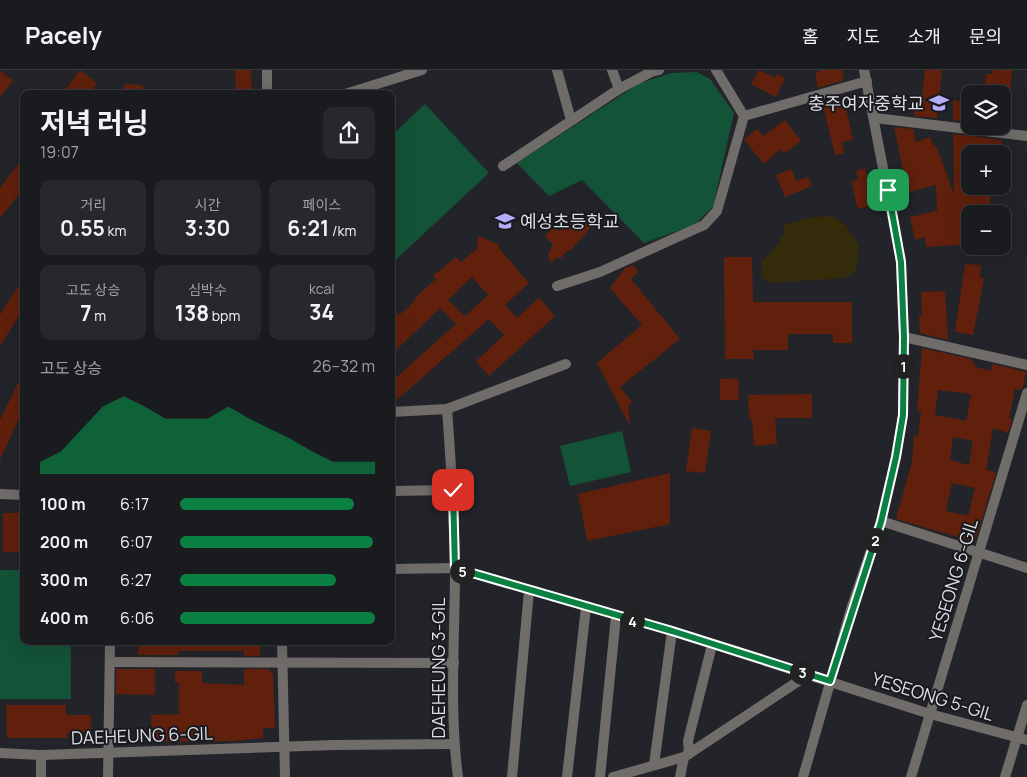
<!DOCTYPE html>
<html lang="ko">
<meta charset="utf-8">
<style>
body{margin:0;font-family:Manrope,"Noto Sans KR",sans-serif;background:#27282c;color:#f1f3f6;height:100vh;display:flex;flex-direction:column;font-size:19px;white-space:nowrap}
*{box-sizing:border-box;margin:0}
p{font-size:16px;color:#9fa1a4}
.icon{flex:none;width:28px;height:28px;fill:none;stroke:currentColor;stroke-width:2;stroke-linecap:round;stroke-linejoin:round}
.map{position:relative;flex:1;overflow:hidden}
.sheet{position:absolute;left:20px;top:20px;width:375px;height:555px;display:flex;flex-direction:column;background:#1a1b1f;border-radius:10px;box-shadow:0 5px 20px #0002,0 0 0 1px #38393d}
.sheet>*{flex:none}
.fabs{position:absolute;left:961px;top:15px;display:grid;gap:10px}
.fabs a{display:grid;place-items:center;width:50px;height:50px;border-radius:10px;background:#1a1b1f;box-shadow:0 5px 20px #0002,0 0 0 1px #38393d;font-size:25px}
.pin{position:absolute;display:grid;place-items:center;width:42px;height:42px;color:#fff;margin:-21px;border-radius:10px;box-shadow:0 2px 8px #0006}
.km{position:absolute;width:25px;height:25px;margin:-12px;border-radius:50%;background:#222;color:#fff;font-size:14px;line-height:25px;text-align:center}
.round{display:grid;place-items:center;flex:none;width:52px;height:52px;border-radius:10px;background:#27282c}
.summary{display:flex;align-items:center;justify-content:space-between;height:85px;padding:0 20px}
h1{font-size:28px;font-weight:700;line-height:38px}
.figures{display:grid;grid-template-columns:repeat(3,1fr);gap:8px;height:85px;padding:5px 20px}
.figures div{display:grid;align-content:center;border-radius:10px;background:#27282c;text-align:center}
.figures b{font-size:21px;font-weight:700}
.figures small{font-size:14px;font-weight:400}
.figures p{font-size:14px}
.chart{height:140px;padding:10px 20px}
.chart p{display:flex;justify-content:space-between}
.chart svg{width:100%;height:90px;margin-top:5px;fill:#0b8043;opacity:.7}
ul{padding:0 20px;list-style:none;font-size:16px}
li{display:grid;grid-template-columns:80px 60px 1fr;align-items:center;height:38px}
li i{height:12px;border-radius:6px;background:#0b8043}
header{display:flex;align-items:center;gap:30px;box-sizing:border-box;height:70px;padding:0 25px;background:#1a1b1f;border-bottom:1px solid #38393d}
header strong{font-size:24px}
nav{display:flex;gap:28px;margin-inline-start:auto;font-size:18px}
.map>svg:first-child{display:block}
.green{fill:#135338}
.sand{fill:#332b0a}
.building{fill:#60200c;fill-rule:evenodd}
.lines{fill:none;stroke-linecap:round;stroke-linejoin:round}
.minor{stroke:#6f6c6a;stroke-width:10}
.tertiary{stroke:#6f6c6a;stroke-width:10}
.route-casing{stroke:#fff;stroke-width:10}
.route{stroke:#0b8043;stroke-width:6}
.labels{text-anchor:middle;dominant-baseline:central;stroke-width:4;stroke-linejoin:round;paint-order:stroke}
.poi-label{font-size:18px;fill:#dddee2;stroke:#191a20;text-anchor:end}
.street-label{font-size:18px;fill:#dddee2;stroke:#191a20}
</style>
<header>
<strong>Pacely</strong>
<nav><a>홈</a><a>지도</a><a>소개</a><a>문의</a></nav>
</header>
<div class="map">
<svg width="1027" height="707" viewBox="0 0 1027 707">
<rect width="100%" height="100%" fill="#232429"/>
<!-- green -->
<g class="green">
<path d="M697,2L710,9L734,43L713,137L694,155L644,173L582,110L549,126L517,93L640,13L672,3Z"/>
<path d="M425,34L489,103L391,194V66Z"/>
<path d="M622,361L631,402L570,416L560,376Z"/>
<path d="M0,500H24V571H71V629H0Z"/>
</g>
<!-- sand -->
<path class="sand" d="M832,146L845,154L859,176L856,201L845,208L771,213L761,207L762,191L775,178L785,161L782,156L806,148Z"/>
<!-- building -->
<g class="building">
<path d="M0,0L13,11L0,27Z"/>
<path d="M80,0L97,13L89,24H62Z"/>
<path d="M235,0H251L252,24H236Z"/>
<path d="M759,0L775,8L777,4L785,8L776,27L751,14Z"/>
<path d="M820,0H842L844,10L818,18L815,4Z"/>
<path d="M925,0H942L937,48L914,46L916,26L922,27Z"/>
<path d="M993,0H1012L1010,24H984L986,4H992Z"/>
<path d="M124,14L143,15V24H124Z"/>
<path d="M843,25L853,70L842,72L844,83L835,85L822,31Z"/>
<path d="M953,30L970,32V52L953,50Z"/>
<path d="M785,50L801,71L784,84L780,79L764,94L744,70L757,59L763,66Z"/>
<path d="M894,57L913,59L916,72L930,67L934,77L936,76L954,124L953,64L1002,70L1001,84L967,83L969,116H991L990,142H970V174L926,177L925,167L915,170L910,147L937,141L936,115L908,122Z"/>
<path d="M24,87V118L0,148V118Z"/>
<path d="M865,98L874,135L858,139L851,111L858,110L856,101Z"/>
<path d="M791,99L796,111L808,107L812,116L785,127L776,105Z"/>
<path d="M577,140L587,148L594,147V154L570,181L568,180L560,189L558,187L551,193L548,185L553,174L545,167L553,157L559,161Z"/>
<path d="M479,166L500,175L498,177L529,213L505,235L517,248L539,228L555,246L489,306L476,291L504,265L489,249L391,335V312L456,254L440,238L391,285V236L399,245L409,237L418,225L436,209L433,206L456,187L461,192L478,178L477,173ZM472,207L488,225L465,246L448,230Z"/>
<path d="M724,187H752L753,232H852V273H833V264H788V280H753L754,289H725Z"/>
<path d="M965,194L981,195L980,207L984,208L973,265L955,262Z"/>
<path d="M634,195L638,202L631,209L680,269L620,317L632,332L628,336L630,356L597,293L642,255L610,218L625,198Z"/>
<path d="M24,207V238L0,276V245Z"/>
<path d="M945,221L948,270L920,263L919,246H922L921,222Z"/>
<path d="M922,278L971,289L976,297L991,301L992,294L1026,302L1023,317L1021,320L1015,319L1009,348L1012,349L1008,363L993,358L986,400L995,402V406L975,472L896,449L912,392L914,365L918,366L921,341H917ZM938,320L971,324L966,351L935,345ZM953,367L973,371L969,395L950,390ZM952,413L975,418L968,446L946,441Z"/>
<path d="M24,301V339L0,389V350Z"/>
<path d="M738,308L739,330H720V309Z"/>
<path d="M812,324V348H775L777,374L754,376L752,349H749L748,325Z"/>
<path d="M692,358L711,361L705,403L686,401Z"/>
<path d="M670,403V454L587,471L578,424Z"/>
<rect x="3" y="443" width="21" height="39"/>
<path d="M139,571H260V586H244V581H178V585H138Z"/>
<path d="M116,599H155V625L116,624Z"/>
<path d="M244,599H268L273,604L275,658H263V668L235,671L152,672L151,645L179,644V612L175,613V601H202V613L244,615Z"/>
<path d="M6,635H66V645H91V662L67,663V668H7Z"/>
</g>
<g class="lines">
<!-- minor -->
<g class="minor">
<path d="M267,0V24"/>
<path d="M557,0L571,50"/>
<path d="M612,0L619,19"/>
<path d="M716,0L744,46"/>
<path d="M345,24L422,0"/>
<path d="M875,48L1027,66"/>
<path d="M503,96L619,19L651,2L659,0"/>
<path d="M557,216L600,202L704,155L717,141L744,46L867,11"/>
<path d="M904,267L1027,295"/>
<path d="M447,339C451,392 454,445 455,499C455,568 449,638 458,707"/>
<path d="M391,342L447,339L566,294"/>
<path d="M391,421L453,420"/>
<path d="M0,424L24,425"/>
<path d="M881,451L1027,498"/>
<path d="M391,499L455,498L672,561L930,644L1027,670"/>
<path d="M282,571L285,707"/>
<path d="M110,592L454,593"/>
<path d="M0,683L41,685L334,675L454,674"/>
<path d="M689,684L688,671L712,575"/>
<path d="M41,685V707"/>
<path d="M654,695L672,561"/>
<path d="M108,707L110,571"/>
<path d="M512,707L529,521"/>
<path d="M567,707L586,537"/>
<path d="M600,707L616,546"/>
<path d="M613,707L684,687L809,604"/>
<path d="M680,707L684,687"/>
<path d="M911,707L1027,323"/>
<path d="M1005,707L1027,635"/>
</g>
<!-- tertiary -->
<path class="tertiary" d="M803,707L852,536L881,451L896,387L903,345L904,267L901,191L864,0"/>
</g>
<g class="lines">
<defs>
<path id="route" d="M453,420L455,498L672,561L830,611L881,452L896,387L903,345L904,267L901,192L888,120"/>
</defs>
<!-- route casing -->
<use href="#route" class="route-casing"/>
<!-- route -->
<use href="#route" class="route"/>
</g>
<!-- icons -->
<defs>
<symbol id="school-bare" viewBox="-9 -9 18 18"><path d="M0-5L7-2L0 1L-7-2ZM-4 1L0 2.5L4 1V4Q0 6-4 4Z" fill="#b5acf8" stroke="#191a20" stroke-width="2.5" paint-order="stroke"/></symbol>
</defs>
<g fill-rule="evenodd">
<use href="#school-bare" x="925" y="19" width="28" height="28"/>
<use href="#school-bare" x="491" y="137" width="28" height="28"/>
</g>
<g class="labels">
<!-- poi labels -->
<g class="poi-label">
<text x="924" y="33">충주여자중학교</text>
<text x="520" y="151" text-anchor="start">예성초등학교</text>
</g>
<!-- street labels -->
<g class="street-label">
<text transform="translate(953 510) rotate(-73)">YESEONG 6-GIL</text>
<text transform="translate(438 598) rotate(-90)">DAEHEUNG 3-GIL</text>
<text transform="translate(933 626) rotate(17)">YESEONG 5-GIL</text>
<text transform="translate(142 665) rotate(-2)">DAEHEUNG 6-GIL</text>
</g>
</g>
</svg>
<div class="fabs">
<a><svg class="icon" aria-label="layers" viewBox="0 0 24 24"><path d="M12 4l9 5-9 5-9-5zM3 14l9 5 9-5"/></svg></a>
<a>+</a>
<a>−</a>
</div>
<div class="pin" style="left:888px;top:120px;background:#1e9e55"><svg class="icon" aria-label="arrive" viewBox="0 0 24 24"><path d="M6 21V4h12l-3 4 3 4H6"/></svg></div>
<div class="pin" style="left:453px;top:420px;background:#d93025"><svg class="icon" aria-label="check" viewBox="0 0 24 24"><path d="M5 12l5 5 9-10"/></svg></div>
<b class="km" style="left:903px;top:296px">1</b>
<b class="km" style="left:875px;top:470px">2</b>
<b class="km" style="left:802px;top:602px">3</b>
<b class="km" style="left:632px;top:551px">4</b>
<b class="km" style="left:462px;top:501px">5</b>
<section class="sheet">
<div class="summary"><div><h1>저녁 러닝</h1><p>19:07</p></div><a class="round"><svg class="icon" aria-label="share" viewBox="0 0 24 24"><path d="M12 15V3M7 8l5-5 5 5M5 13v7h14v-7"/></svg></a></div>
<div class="figures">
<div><p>거리</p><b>0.55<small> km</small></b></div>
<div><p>시간</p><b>3:30</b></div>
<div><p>페이스</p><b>6:21<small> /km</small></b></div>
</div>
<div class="figures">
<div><p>고도 상승</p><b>7<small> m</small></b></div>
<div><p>심박수</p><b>138<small> bpm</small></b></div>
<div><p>kcal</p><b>34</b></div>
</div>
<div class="chart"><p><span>고도 상승</span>26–32 m</p>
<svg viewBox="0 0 160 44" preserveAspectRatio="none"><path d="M0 44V38L10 33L20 22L30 11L40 6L50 11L60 17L70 17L80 17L90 11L100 17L110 22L120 27L130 33L140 38L150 38L160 38V44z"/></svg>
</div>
<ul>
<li><b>100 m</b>6:17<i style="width:89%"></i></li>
<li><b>200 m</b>6:07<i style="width:99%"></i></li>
<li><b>300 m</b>6:27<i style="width:80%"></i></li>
<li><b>400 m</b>6:06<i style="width:100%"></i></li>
</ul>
</section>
</div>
